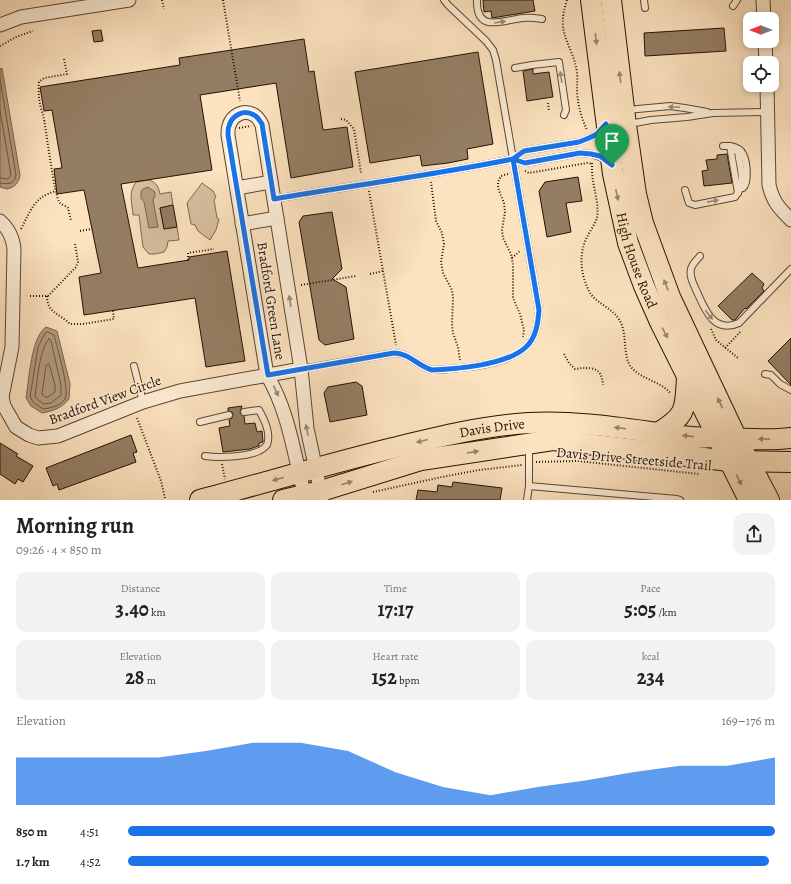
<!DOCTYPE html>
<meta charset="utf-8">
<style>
body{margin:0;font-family:Alegreya,serif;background:#f2f2f2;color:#222;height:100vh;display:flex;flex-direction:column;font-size:15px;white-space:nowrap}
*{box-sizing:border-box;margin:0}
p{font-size:13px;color:#767676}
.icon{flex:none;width:22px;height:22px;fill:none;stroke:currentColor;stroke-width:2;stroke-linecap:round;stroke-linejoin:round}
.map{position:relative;height:500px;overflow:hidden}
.side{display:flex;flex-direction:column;background:#fff;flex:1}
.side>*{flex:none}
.needle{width:26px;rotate:270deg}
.buttons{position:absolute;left:743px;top:12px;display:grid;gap:8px}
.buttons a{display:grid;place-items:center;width:36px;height:36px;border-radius:8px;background:#fff;box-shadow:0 2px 6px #0003;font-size:20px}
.pin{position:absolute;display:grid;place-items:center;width:34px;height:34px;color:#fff;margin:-41px -17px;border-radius:50% 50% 50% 0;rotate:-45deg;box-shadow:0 0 4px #0007}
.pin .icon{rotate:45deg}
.round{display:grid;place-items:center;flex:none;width:42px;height:42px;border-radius:12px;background:#f2f2f2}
.head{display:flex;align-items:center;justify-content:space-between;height:68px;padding:0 16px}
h1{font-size:22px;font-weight:700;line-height:30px}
.figures{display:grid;grid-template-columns:repeat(3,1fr);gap:6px;height:68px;padding:4px 16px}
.figures div{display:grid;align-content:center;border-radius:10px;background:#f2f2f2;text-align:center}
.figures b{font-size:20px;font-weight:700}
.figures small{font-size:11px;font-weight:400}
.figures p{font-size:11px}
.chart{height:112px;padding:8px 16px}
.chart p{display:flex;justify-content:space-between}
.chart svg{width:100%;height:72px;margin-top:4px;fill:#1a73e8;opacity:.7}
ul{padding:0 16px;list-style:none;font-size:13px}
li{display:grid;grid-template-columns:64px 48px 1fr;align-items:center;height:30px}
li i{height:10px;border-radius:5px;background:#1a73e8}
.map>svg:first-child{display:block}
.green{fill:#d7bf9f;stroke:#7e6850}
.water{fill:#b39b7e;stroke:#7a644c}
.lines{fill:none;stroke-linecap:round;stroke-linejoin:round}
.shore{stroke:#6c563f;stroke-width:1}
.building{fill:#947e63;stroke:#241200}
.lane-casing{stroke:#5a4630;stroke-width:8}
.street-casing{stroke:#5a4630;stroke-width:15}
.primary-casing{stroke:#241200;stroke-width:22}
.path{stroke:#241200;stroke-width:2;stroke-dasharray:1 2;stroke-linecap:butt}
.lane{stroke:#fdecd5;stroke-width:6}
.street{stroke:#fdecd5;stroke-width:13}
.primary{stroke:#fce2bf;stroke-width:20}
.oneway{fill:#9b8a75}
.oneway2{fill:#9b8469}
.route-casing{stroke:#fff;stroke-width:8}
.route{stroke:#1a73e8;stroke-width:5}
.labels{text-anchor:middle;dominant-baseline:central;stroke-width:3;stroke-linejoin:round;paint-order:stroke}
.street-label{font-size:14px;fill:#241200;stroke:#fdecd5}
</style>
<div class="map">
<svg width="791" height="500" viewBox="0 0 791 500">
<rect width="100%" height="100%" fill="#fce2bf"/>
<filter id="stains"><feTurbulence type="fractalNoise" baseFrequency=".005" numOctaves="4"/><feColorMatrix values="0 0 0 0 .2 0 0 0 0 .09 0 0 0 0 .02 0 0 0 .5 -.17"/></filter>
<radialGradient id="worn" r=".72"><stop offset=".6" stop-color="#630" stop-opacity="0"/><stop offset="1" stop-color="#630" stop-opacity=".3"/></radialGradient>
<!-- green -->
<g class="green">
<path d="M149,180C157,183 158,186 160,194L171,192L173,205L160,208L164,229L177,227L179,240L168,241L167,247L164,252L155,254H149L143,247L139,215H133C132,202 128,193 136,182Z"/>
<path d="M202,183L213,191L216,197L214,200L217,218L219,219L216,230L210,240L198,231L195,225L191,224L187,203Z"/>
</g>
<!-- water -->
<g class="water">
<path d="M2,68L20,175C19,183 15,187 7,189L0,187V69Z"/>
<path d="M148,187L155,192V196L153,200L158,227L149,228L144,202L141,198V191L143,189Z"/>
<path d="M46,327L57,331L70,384L69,399C62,408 53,411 42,413L31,406L26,398C29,380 31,337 46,327Z"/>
</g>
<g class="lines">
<!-- shore -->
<g class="shore">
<path d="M0,79L16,175C14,185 8,184 0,183"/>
<path d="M0,110L11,175L8,179L0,178"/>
<path d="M48,332L54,335C57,347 70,390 65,399C61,406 50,408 43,409L34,403L30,397L38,347L45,333Z"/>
<path d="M49,339L51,341L61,385V395L51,403L44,404L38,400L35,396C37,383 40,346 49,339Z"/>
<path d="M49,364L55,385V392L48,397H45L42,394L46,366Z"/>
</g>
</g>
<!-- building -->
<g class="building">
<path d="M483,0H533L535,11L492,18L491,11L484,12Z"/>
<path d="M724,28L726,51L645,56L644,33Z"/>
<path d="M101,30L103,41L94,42L92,31Z"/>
<path d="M304,39L309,72L314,71L323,130L347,127L353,167L291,178L276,83L200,95L212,170L121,184L138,268L189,260V257L227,251L245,361L206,367L195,298L84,315L79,277L101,273L84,190L57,194L54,169L62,168L52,110L44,111L40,87L180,65L179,58Z"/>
<path d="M478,52L493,144L467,149L468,159L448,163L422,166L420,155L370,163L355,72Z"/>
<path d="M533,69V74L549,72L553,97L527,101L523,71Z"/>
<path d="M727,154L732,183L704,186L702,171L708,170L706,160L717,159V155Z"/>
<path d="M578,177L582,201L566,203L571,232L547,237L539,191L545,182Z"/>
<path d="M173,205L177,227L164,229L160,208Z"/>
<path d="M332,212L342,269L332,279L346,287L354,339L325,345L319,340L299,222L303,216Z"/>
<path d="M752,273L764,284L762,288L764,291L746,309L745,308L735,320H732L718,306Z"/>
<path d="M791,338V385L768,361Z"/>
<path d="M356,382L362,386L367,415L330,422L324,393L328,387Z"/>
<path d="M242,406L240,413L244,416L245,424L255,423L257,432L262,431L263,442L259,443V446H258L250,449L223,452L219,428L230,426L229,420L232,418L233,414L232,412L228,411V408Z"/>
<path d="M131,435L137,452L133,453L136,462L59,490L57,484L53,486L46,468Z"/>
<path d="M0,443L18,454L16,456L33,466L23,482L18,479L15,484L0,474Z"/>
<path d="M453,482L502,488L500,500H416L418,490L437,492L438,485L452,487Z"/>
</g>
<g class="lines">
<defs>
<g id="lane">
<path d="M477,0C476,34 503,20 523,18C530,17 536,18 542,19"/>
<path d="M644,0L645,8"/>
<path d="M733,6L737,0"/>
<path d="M515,68L532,65L559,62L566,110L564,115"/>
<path d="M627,110L670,106L685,108L707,112"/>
<path d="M629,124L651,120L687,117L713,113L769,112"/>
<path d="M513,159L525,163L580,153L591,154L600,157L606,161"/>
<path d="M685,190L689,203L695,205L735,197C747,182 740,169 738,152L730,146H723"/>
<path d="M738,193L730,146C735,147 741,149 743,154C747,161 749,182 743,188"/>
<path d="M274,199C354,185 434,175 513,159L524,151L579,142L589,138L597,134L603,127"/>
<path d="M700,256C697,260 692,264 691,269C689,277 694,285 697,292C705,310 714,334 739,323L791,269"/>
<path d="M134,366L143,402"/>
<path d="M301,369L394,353C409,353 418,366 432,370C457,369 508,365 526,347C536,338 538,323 539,310L496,60L493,50L486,41L448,5L444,0"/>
<path d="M765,374L771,375L780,384L791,390"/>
<path d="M200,422L229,415"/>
<path d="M529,447V486L677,499L680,500"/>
<path d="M205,456C219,458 247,457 259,451C262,450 265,447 267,445C271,433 265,421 259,410L244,412"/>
<path d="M527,500L529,486"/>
</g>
<g id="street">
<path d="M763,0L764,19"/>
<path d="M0,25L21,17L129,0"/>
<path d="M765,41L766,63"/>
<path d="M767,85L769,185C773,202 779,208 791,220"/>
<path d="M237,188L271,182"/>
<path d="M0,221C9,229 13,238 14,249L12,347L2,397L4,406L16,427L29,435L38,438L58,436L143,402L180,391L301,369"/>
<path d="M242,224L277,218"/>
<path d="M306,500C294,457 290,414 267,375L228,135C228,132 228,128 229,126C232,115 244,109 254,115C258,117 260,121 262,125L301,369L307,428L322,498"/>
</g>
<g id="primary">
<path id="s1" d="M591,0L613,174L628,243L644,286L660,322L749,500"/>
<path d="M611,0L626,125L636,194L643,223L670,297L737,439L769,500"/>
<path d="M658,433C688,415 685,408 687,377"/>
<path id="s2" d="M200,500C264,483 328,464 393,448C438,437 482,426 529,423C584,420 637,431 691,437C700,438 710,437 719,437C742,439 767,441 791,438"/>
<path d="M283,500L321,491L421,460L553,440L729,461L791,462"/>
</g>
</defs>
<!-- lane casing -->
<use href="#lane" class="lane-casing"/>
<!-- street casing -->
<use href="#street" class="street-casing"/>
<!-- primary casing -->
<use href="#primary" class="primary-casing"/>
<!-- path -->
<g class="path">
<path d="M162,0L164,9"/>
<path d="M223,0L240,101"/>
<path d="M567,0C555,35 572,42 577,72C578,82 576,91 578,100C579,110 583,121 587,130"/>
<path d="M0,46L16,37L33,31"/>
<path d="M64,59L67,74L44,78L39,82C38,92 39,105 43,114C46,127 54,197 60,203C62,205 66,206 68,208L71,221"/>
<path d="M548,103L549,111"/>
<path d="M341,119L346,120L354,129L361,173"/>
<path d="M239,128L251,126"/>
<path d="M592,163C592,169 592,176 593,181C595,193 599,206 597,218C595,224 590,231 587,237C579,253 580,272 588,289C594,304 614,307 621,323C627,336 623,357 631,367C642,380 661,381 671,394"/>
<path d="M525,171L529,173L587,163L592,164"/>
<path d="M508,174L501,176L498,182V188L504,203L505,212L502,230L503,238L511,254L513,265V298L520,314L524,330L523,337"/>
<path d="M431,182L436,221L442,233L444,244L441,262L443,273L452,290L453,298L452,324L453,333L458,347L460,360"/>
<path d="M369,191L396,345"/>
<path d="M21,229C31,210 34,197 56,191"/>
<path d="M80,231L92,229"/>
<path d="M512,258L520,251"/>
<path d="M188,260V253L214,249"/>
<path d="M370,274L383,271"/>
<path d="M301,285L356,276"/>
<path d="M30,296H48L76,267L78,262L75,244"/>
<path d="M47,296C47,313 59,313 70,324H83L114,319L113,311"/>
<path d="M711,329L716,340L738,358"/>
<path d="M725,348L741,331"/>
<path d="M564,354L569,363L575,369C590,367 602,366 603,385"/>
<path d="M137,418L161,481L165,498"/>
<path d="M536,462L578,461L699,474"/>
<path d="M222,464L225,479"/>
<path d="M373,492L442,477L479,470L522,465"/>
</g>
<!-- lane -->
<use href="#lane" class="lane"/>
<!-- street -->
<use href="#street" class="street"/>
<!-- primary -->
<use href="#primary" class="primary"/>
</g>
<!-- one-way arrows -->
<defs><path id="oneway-solid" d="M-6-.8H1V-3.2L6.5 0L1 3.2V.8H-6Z"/></defs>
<g class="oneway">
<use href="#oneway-solid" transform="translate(500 22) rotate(-9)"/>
<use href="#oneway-solid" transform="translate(561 77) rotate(-99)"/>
<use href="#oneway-solid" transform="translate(674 107) rotate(-177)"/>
<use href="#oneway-solid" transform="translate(713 201) rotate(-11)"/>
<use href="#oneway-solid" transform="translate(290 301) rotate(-99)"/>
<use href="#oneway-solid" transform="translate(709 315) rotate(52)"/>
<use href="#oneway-solid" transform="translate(276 391) rotate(65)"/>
<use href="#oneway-solid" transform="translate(307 430) rotate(-101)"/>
</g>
<g class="oneway2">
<use href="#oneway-solid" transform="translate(596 39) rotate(83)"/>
<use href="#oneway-solid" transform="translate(620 77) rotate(-97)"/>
<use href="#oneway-solid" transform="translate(617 195) rotate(78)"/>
<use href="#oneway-solid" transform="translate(666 285) rotate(-112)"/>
<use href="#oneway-solid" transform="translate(665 333) rotate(63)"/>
<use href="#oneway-solid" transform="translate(720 403) rotate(-115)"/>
<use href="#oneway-solid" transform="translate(620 428) rotate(-173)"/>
<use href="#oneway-solid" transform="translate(688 436) rotate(-174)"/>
<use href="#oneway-solid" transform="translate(764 439) rotate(-180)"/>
<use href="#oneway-solid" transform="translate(422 441) rotate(166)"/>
<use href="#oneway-solid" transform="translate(473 452) rotate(-9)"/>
<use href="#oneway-solid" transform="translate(278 479) rotate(165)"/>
<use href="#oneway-solid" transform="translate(739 480) rotate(63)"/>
<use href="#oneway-solid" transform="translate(347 483) rotate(-17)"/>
</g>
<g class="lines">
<defs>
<path id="route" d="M612,165L600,156L591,154L580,153L525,163L513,159C434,175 354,185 274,199L262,124C260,121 258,117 254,115C244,109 232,115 229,126C228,128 228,132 228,135L268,375L394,353C409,353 418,366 432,370C457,369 507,365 526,347C536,338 538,323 539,310L513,159L524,151L579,142L589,138L597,134L606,124L612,165"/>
</defs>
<!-- route casing -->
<use href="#route" class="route-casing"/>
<!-- route -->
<use href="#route" class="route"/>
</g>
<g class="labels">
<!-- street labels -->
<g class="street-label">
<text stroke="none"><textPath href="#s1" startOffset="265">High House Road</textPath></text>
<text transform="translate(271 301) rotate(81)">Bradford Green Lane</text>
<text transform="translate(105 400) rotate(-20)">Bradford View Circle</text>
<text stroke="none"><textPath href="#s2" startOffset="301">Davis Drive</textPath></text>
<text transform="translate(634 459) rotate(5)">Davis Drive Streetside Trail</text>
</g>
</g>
<rect width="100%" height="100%" filter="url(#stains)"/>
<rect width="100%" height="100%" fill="url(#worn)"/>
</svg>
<div class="buttons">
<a><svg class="needle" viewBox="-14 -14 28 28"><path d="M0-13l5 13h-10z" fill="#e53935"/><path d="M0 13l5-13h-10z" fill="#767676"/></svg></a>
<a><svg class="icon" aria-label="locate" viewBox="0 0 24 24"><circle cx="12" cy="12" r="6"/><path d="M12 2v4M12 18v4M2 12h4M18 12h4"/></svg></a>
</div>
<div class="pin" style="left:612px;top:165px;background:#1e9e55"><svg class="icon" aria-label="arrive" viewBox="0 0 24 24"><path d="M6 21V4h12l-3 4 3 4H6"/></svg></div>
</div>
<section class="side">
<div class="head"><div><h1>Morning run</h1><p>09:26 · 4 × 850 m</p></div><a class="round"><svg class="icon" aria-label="share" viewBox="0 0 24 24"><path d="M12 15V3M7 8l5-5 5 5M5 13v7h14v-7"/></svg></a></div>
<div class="figures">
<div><p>Distance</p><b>3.40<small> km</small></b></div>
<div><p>Time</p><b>17:17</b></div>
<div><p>Pace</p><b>5:05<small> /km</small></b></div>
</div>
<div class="figures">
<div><p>Elevation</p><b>28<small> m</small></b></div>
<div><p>Heart rate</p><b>152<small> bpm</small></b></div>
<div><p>kcal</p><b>234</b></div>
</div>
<div class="chart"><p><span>Elevation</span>169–176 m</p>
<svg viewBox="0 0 160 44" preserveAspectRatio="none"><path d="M0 44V15L10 15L20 15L30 15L40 11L50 6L60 6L70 11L80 24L90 33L100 38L110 33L120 29L130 24L140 20L150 20L160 15V44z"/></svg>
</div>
<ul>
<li><b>850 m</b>4:51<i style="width:100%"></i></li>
<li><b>1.7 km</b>4:52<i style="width:99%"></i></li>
</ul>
</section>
